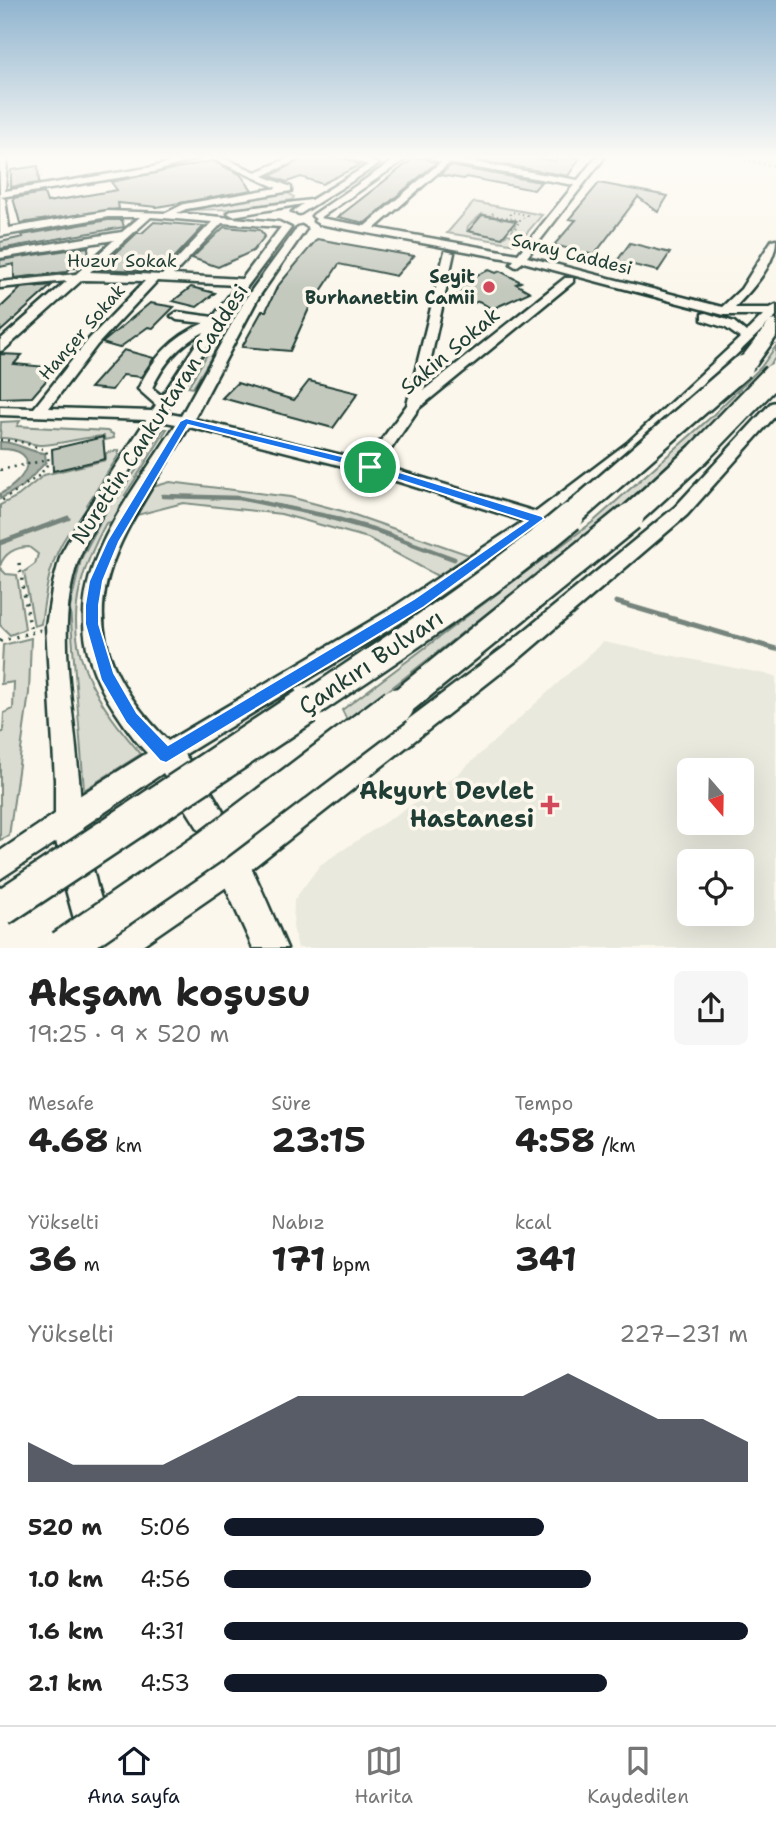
<!DOCTYPE html>
<html lang="tr">
<meta charset="utf-8">
<style>
body{margin:0;font-family:"Shantell Sans",sans-serif;background:#f6f6f6;color:#222;height:100vh;display:flex;flex-direction:column;font-size:26px;white-space:nowrap}
*{box-sizing:border-box;margin:0}
p{font-size:23px;color:#767676}
.icon{flex:none;width:38px;height:38px;fill:none;stroke:currentColor;stroke-width:2;stroke-linecap:round;stroke-linejoin:round}
.map{position:relative;height:948px;overflow:hidden}
.drawer{display:flex;flex-direction:column;background:#fff;flex:1}
.drawer>*{flex:none}
.needle{width:46px;rotate:160deg}
.controls{position:absolute;left:677px;top:758px;display:grid;gap:14px}
.controls a{display:grid;place-items:center;width:77px;height:77px;border-radius:10px;background:#fff;box-shadow:0 7px 28px #0002;font-size:35px}
.pin{position:absolute;display:grid;place-items:center;width:60px;height:60px;color:#fff;margin:-30px;border:4px solid #fff;border-radius:50%;box-shadow:0 2px 7px #0007}
.round{display:grid;place-items:center;flex:none;width:74px;height:74px;border-radius:10px;background:#f6f6f6}
.headline{display:flex;align-items:center;justify-content:space-between;height:119px;padding:0 28px}
h1{font-size:38px;font-weight:700;line-height:52px}
.stats{display:grid;grid-template-columns:repeat(3,1fr);gap:10px;height:119px;padding:7px 28px}
.stats div{display:grid;align-content:center}
.stats b{font-size:35px;font-weight:700}
.stats small{font-size:19px;font-weight:400}
.stats p{font-size:19px}
.chart{height:196px;padding:14px 28px}
.chart p{display:flex;justify-content:space-between}
.chart svg{width:100%;height:126px;margin-top:7px;fill:#111827;opacity:.7}
ul{padding:0 28px;list-style:none;font-size:23px}
li{display:grid;grid-template-columns:112px 84px 1fr;align-items:center;height:52px}
li i{height:18px;border-radius:9px;background:#111827}
.tab-bar{display:flex;justify-content:space-around;align-items:center;height:98px;border-top:2px solid #e0e0e0;background:#fff;font-size:19px;color:#767676}
.tab-bar a{display:grid;justify-items:center;gap:4px}
.tab-bar .selected{color:#111827}
.map>svg:first-child{display:block}
.built{fill:#eae9de;fill-rule:evenodd}
.green{fill:#dbdcd1;stroke:#7d8c82;stroke-width:2}
.water{fill:#adb4aa;stroke:#74847b;stroke-width:2}
.lines{fill:none;stroke-linecap:round;stroke-linejoin:round}
.stream-far1{stroke:#74847b;stroke-width:4.5}
.stream{stroke:#74847b;stroke-width:5}
.building{fill:#c4c9be;stroke:#1f3d34;stroke-width:2}
.minor-casing{stroke:#1f3d34;stroke-width:5}
.major-casing{stroke:#1f3d34;stroke-width:5}
.highway-casing{stroke:#1f3d34;stroke-width:5}
.path-far2{stroke:#1f3d34;stroke-width:2;stroke-dasharray:1 3.5;stroke-linecap:butt}
.path-far1{stroke:#1f3d34;stroke-width:2.5;stroke-dasharray:2 5;stroke-linecap:butt}
.path{stroke:#1f3d34;stroke-width:3.5;stroke-dasharray:2 6;stroke-linecap:butt}
.minor{fill:#fbf7ec;fill-rule:evenodd}
.major{fill:#fbf7ec;fill-rule:evenodd}
.highway{fill:#fbf7ec;fill-rule:evenodd}
.highway-bridge-far3-casing{stroke:#1f3d34;stroke-width:20;stroke-linecap:butt}
.highway-bridge-far2-casing{stroke:#1f3d34;stroke-width:27;stroke-linecap:butt}
.highway-bridge-far1-casing{stroke:#1f3d34;stroke-width:32;stroke-linecap:butt}
.highway-bridge-casing{stroke:#1f3d34;stroke-width:40;stroke-linecap:butt}
.highway-bridge-far3{stroke:#fbf7ec;stroke-width:17}
.highway-bridge-far2{stroke:#fbf7ec;stroke-width:22}
.highway-bridge-far1{stroke:#fbf7ec;stroke-width:27}
.highway-bridge{stroke:#fbf7ec;stroke-width:35}
.route{fill:#1a73e8;stroke:#fff;stroke-width:2;fill-rule:evenodd}
.poi-dot{fill:#d1495b;stroke:#fbf7ec;stroke-width:2.5}
.labels{text-anchor:middle;dominant-baseline:central;stroke-width:7;stroke-linejoin:round;paint-order:stroke}
.far-street-label{font-size:18px;fill:#1f3d34;stroke:#fbf7ec}
.far-poi-label{font-size:18px;font-weight:bold;fill:#1f3d34;stroke:#fbf7ec;text-anchor:end}
.street-label{font-size:21px;fill:#1f3d34;stroke:#fbf7ec}
.near-street-label{font-size:24px;fill:#1f3d34;stroke:#fbf7ec}
.near-poi-label{font-size:24px;font-weight:bold;fill:#1f3d34;stroke:#fbf7ec;text-anchor:end}
</style>
<div class="map">
<svg width="776" height="948" viewBox="0 0 776 948">
<rect width="100%" height="100%" fill="#fbf7ec"/>
<filter id="ink" filterUnits="userSpaceOnUse"><feTurbulence type="fractalNoise" baseFrequency=".0143" numOctaves="2"/><feDisplacementMap in="SourceGraphic" scale="14" xChannelSelector="R" yChannelSelector="G"/><feConvolveMatrix kernelMatrix="1 2 1 2 8 2 1 2 1" color-interpolation-filters="sRGB"/></filter>
<g filter="url(#ink)">
<!-- built -->
<path class="built" d="M603,642L776,676V948H298L293,927L294,900L320,865L458,774ZM690,770H742V822H690ZM690,861H742V914H690Z"/>
<!-- green -->
<g class="green">
<path d="M286,192L294,197L292,200L235,209L188,210Z"/>
<path d="M474,202L542,215L526,234L512,231L517,221L482,214L468,226L467,231L503,238L507,234L523,237L516,244L447,233Z"/>
<path d="M288,234L293,235L253,286L193,388L188,387L244,291Z"/>
<path d="M776,346V357L772,362L720,417L615,513L348,722L342,710L594,521L711,417L761,367Z"/>
<path d="M20,421L17,426L107,431L113,434L114,438L105,440L104,436C83,437 63,444 43,445C32,446 16,437 0,438L1,422Z"/>
<path d="M164,429H167L125,495L170,482L290,497L346,512L475,557L443,579L368,538L281,514L183,503L106,523C54,619 72,675 141,754L84,790L70,608L81,559L99,525L68,533C49,561 46,590 41,624L34,626L24,572L35,564L38,554L29,547C16,547 4,553 0,566V505L18,496L44,475L106,460V453L118,450V456L87,505L118,497Z"/>
<path d="M0,568L6,574L17,575L25,629L10,635L0,625Z"/>
<path d="M31,638L29,693L9,836L0,840V733L3,732L4,713L13,709L14,682L1,684L3,645Z"/>
</g>
<!-- water -->
<path class="water" d="M0,442C17,441 29,453 45,453L46,462L23,486L0,499V494C26,481 44,449 0,449Z"/>
<g class="lines">
<!-- stream-far1 -->
<path class="stream-far1" d="M163,496L239,498L336,518"/>
<!-- stream -->
<g class="stream">
<path d="M329,517L375,530L454,559"/>
<path d="M0,543L68,518"/>
<path d="M616,602L776,649"/>
</g>
</g>
<!-- building -->
<g class="building">
<path d="M304,158H345L360,165L322,184L301,177L287,182L270,176Z"/>
<path d="M414,158H426L436,163L365,223L338,217Z"/>
<path d="M466,158H535L555,161L558,158H580L568,176Z"/>
<path d="M212,161L240,174L252,190L157,207L118,203L119,209L20,223L13,198L44,193L47,202L117,190L111,182Z"/>
<path d="M38,166L39,183L11,187V170Z"/>
<path d="M450,166L541,182L534,190L466,177L464,179L440,175Z"/>
<path d="M599,183L668,196L658,212L638,197L594,255L554,245L576,220L569,219Z"/>
<path d="M482,215L516,221L502,238L468,231Z"/>
<path d="M108,220H122L124,227L0,249V242L23,237L22,235Z"/>
<path d="M154,222L204,226L161,272L99,269L137,233H142Z"/>
<path d="M224,227L260,230L265,236L253,251L218,267L192,258Z"/>
<path d="M317,239L414,256L396,276L339,264L319,294L316,293L290,351L242,347L262,311H266L277,287Z"/>
<path d="M630,243L670,253L658,271L617,261Z"/>
<path d="M88,247L89,259L79,268H71L66,272L14,278V264L0,267V260Z"/>
<path d="M489,270L496,273L500,271L521,282L516,284L530,292L492,309L479,301L474,303L455,292L460,290L452,285Z"/>
<path d="M52,285L0,332V308L21,288Z"/>
<path d="M191,287L215,293L197,307L173,301Z"/>
<path d="M150,303L174,307L153,328L148,327L119,348L102,343Z"/>
<path d="M124,350L154,358L141,377L123,375L112,390L90,388Z"/>
<path d="M0,354L22,355L14,364L57,368L32,397L0,398Z"/>
<path d="M309,381L358,393L333,428L222,398L237,383L294,400Z"/>
<path d="M103,437L105,459L53,471L52,449Z"/>
</g>
<g class="lines">
<defs>
<g id="minor">
<path d="M0,158H7L5,191L153,167L184,158H199L154,172L1,197L5,199L9,228L108,211L166,213L184,204L277,188L211,158H223L256,172L289,158H301L263,176L291,187V191L186,209L177,213L279,222L291,228L231,308L165,413L181,416L246,298L298,227L301,226L306,229L258,298L194,419L366,461L407,405L445,251L454,253L424,390L565,278H573V282L419,408L380,465L536,512L627,443L740,338L726,328L702,320V314L706,313L734,322L746,332L763,315H724L523,262L516,267L511,264L514,260L319,224L314,221L316,219L312,216L314,214L397,158H407L320,218L365,226L441,162L428,158H449L578,180L595,158H604L527,257L722,307L741,289L772,240L776,239C776,264 751,291 734,308H770L776,305V316L658,431L563,510L400,623L166,766C144,757 126,727 113,708C41,596 118,517 176,424L160,421L89,536C52,604 71,686 77,759C79,780 84,809 76,829L0,879V851L55,814V780L46,626L53,584L61,554L76,527L146,420L0,415V407L34,408L89,339L145,281L82,280L4,350L0,351V340L67,281L0,288V282L76,274L114,240L0,258V252L122,232L140,217H108L0,236ZM449,163L574,185L518,254L375,228ZM151,217L212,222L162,275L90,272ZM222,223L281,227L242,279L173,275ZM157,281L237,285L213,317L177,312L171,316L177,320L204,323C172,337 153,358 138,389L156,405L152,411L49,408L97,345ZM204,332L162,396L152,388C164,363 179,345 204,332ZM189,427L367,472L524,521L386,612L168,741C48,620 117,546 189,427Z"/>
<path d="M347,158H362L379,164L300,214L292,212L303,204L233,216L228,213L233,210L311,200L368,165Z"/>
<path d="M776,402V415L687,515L521,657L241,877L138,948H100L104,938L223,859L507,645L675,507L771,403Z"/>
</g>
<path id="major" d="M166,741C208,758 268,904 287,948H253L201,833L163,773L83,827L97,886L116,948H82L65,886L52,820L57,810Z"/>
<path id="highway" d="M776,320V337L756,365H742L740,361L742,357L770,321Z"/>
</defs>
<!-- minor casing -->
<use href="#minor" class="minor-casing"/>
<!-- major casing -->
<use href="#major" class="major-casing"/>
<!-- highway casing -->
<use href="#highway" class="highway-casing"/>
<!-- path-far2 -->
<g class="path-far2">
<path d="M732,158L776,166"/>
<path d="M493,213L491,215L520,220L513,233L524,235"/>
<path d="M507,218L512,212L527,215L520,220"/>
</g>
<!-- path-far1 -->
<g class="path-far1">
<path d="M0,440L18,441L46,450L49,462L40,475L0,502"/>
<path d="M0,470L47,460"/>
</g>
<!-- path -->
<g class="path">
<path d="M19,563L31,633"/>
<path d="M0,641L41,630"/>
</g>
<!-- minor -->
<use href="#minor" class="minor"/>
<!-- major -->
<use href="#major" class="major"/>
<!-- highway -->
<use href="#highway" class="highway"/>
<defs>
<path id="highway-bridge-far3" d="M740,369L749,361"/>
<g id="highway-bridge-far2">
<path d="M568,518L742,367"/>
<path d="M628,518L698,454L774,375"/>
</g>
<g id="highway-bridge-far1">
<path d="M304,708C394,647 487,587 570,517"/>
<path d="M394,708L630,517"/>
</g>
<g id="highway-bridge">
<path d="M0,909L306,706"/>
<path d="M63,948L210,847L396,706"/>
</g>
</defs>
<!-- highway-bridge-far3 casing -->
<use href="#highway-bridge-far3" class="highway-bridge-far3-casing"/>
<!-- highway-bridge-far2 casing -->
<use href="#highway-bridge-far2" class="highway-bridge-far2-casing"/>
<!-- highway-bridge-far1 casing -->
<use href="#highway-bridge-far1" class="highway-bridge-far1-casing"/>
<!-- highway-bridge casing -->
<use href="#highway-bridge" class="highway-bridge-casing"/>
<!-- highway-bridge-far3 -->
<use href="#highway-bridge-far3" class="highway-bridge-far3"/>
<!-- highway-bridge-far2 -->
<use href="#highway-bridge-far2" class="highway-bridge-far2"/>
<!-- highway-bridge-far1 -->
<use href="#highway-bridge-far1" class="highway-bridge-far1"/>
<!-- highway-bridge -->
<use href="#highway-bridge" class="highway-bridge"/>
</g>
</g>
<!-- sky -->
<linearGradient id="sky" x2="0" y2="1"><stop stop-color="#90b4cf"/><stop offset="0.54" stop-color="#fdfbf6"/><stop offset="1" stop-color="#fdfbf6" stop-opacity="0"/></linearGradient>
<rect width="776" height="291" fill="url(#sky)"/>
<!-- route -->
<path class="route" d="M186,418L370,463L542,516L544,519L424,607L166,763L160,761L126,723L101,680L85,624V605L89,581L107,541L180,421ZM188,425L368,470L527,521L414,599L168,745L137,713L114,673L99,624V605L103,581L119,542Z"/>
<!-- markers -->
<g class="poi-dot">
<circle cx="489" cy="287" r="7"/>
<path d="M546.5 794.5h7v7h7v7h-7v7h-7v-7h-7v-7h7z"/>
</g>
<g class="labels">
<!-- far-street labels -->
<g class="far-street-label">
<text transform="translate(572 254) rotate(14)">Saray Caddesi</text>
<text x="122" y="261">Huzur Sokak</text>
<text transform="translate(82 332) rotate(-49)">Hançer Sokak</text>
</g>
<!-- far-poi labels -->
<g class="far-poi-label">
<text x="475" y="277">Seyit<tspan x="475" dy="21">Burhanettin Camii</tspan></text>
</g>
<!-- street labels -->
<g class="street-label">
<text transform="translate(450 351) rotate(-40)">Sakin Sokak</text>
<text transform="translate(160 414) rotate(-57)">Nurettin Cankurtaran Caddesi</text>
</g>
<!-- near-street labels -->
<g class="near-street-label">
<text transform="translate(371 662) rotate(-34)">Çankırı Bulvarı</text>
</g>
<!-- near-poi labels -->
<g class="near-poi-label">
<text x="534" y="791">Akyurt Devlet<tspan x="534" dy="28">Hastanesi</tspan></text>
</g>
</g>
</svg>
<div class="controls">
<a><svg class="needle" viewBox="-14 -14 28 28"><path d="M0-13l5 13h-10z" fill="#e53935"/><path d="M0 13l5-13h-10z" fill="#767676"/></svg></a>
<a><svg class="icon" aria-label="locate" viewBox="0 0 24 24"><circle cx="12" cy="12" r="6"/><path d="M12 2v4M12 18v4M2 12h4M18 12h4"/></svg></a>
</div>
<div class="pin" style="left:370px;top:467px;background:#1e9e55"><svg class="icon" aria-label="arrive" viewBox="0 0 24 24"><path d="M6 21V4h12l-3 4 3 4H6"/></svg></div>
</div>
<section class="drawer">
<div class="headline"><div><h1>Akşam koşusu</h1><p>19:25 · 9 × 520 m</p></div><a class="round"><svg class="icon" aria-label="share" viewBox="0 0 24 24"><path d="M12 15V3M7 8l5-5 5 5M5 13v7h14v-7"/></svg></a></div>
<div class="stats">
<div><p>Mesafe</p><b>4.68<small> km</small></b></div>
<div><p>Süre</p><b>23:15</b></div>
<div><p>Tempo</p><b>4:58<small> /km</small></b></div>
</div>
<div class="stats">
<div><p>Yükselti</p><b>36<small> m</small></b></div>
<div><p>Nabız</p><b>171<small> bpm</small></b></div>
<div><p>kcal</p><b>341</b></div>
</div>
<div class="chart"><p><span>Yükselti</span>227–231 m</p>
<svg viewBox="0 0 160 44" preserveAspectRatio="none"><path d="M0 44V30L10 38L20 38L30 38L40 30L50 22L60 14L70 14L80 14L90 14L100 14L110 14L120 6L130 14L140 22L150 22L160 30V44z"/></svg>
</div>
<ul>
<li><b>520 m</b>5:06<i style="width:61%"></i></li>
<li><b>1.0 km</b>4:56<i style="width:70%"></i></li>
<li><b>1.6 km</b>4:31<i style="width:100%"></i></li>
<li><b>2.1 km</b>4:53<i style="width:73%"></i></li>
</ul>
</section>
<nav class="tab-bar">
<a class="selected"><svg class="icon" aria-label="home" viewBox="0 0 24 24"><path d="M3 11l9-7 9 7M6 9v11h12V9"/></svg>Ana sayfa</a>
<a><svg class="icon" aria-label="map" viewBox="0 0 24 24"><path d="M3 6l6-2 6 2 6-2v14l-6 2-6-2-6 2zM9 4v14M15 6v14"/></svg>Harita</a>
<a><svg class="icon" aria-label="saved" viewBox="0 0 24 24"><path d="M7 4h10v16l-5-4-5 4z"/></svg>Kaydedilen</a>
</nav>
